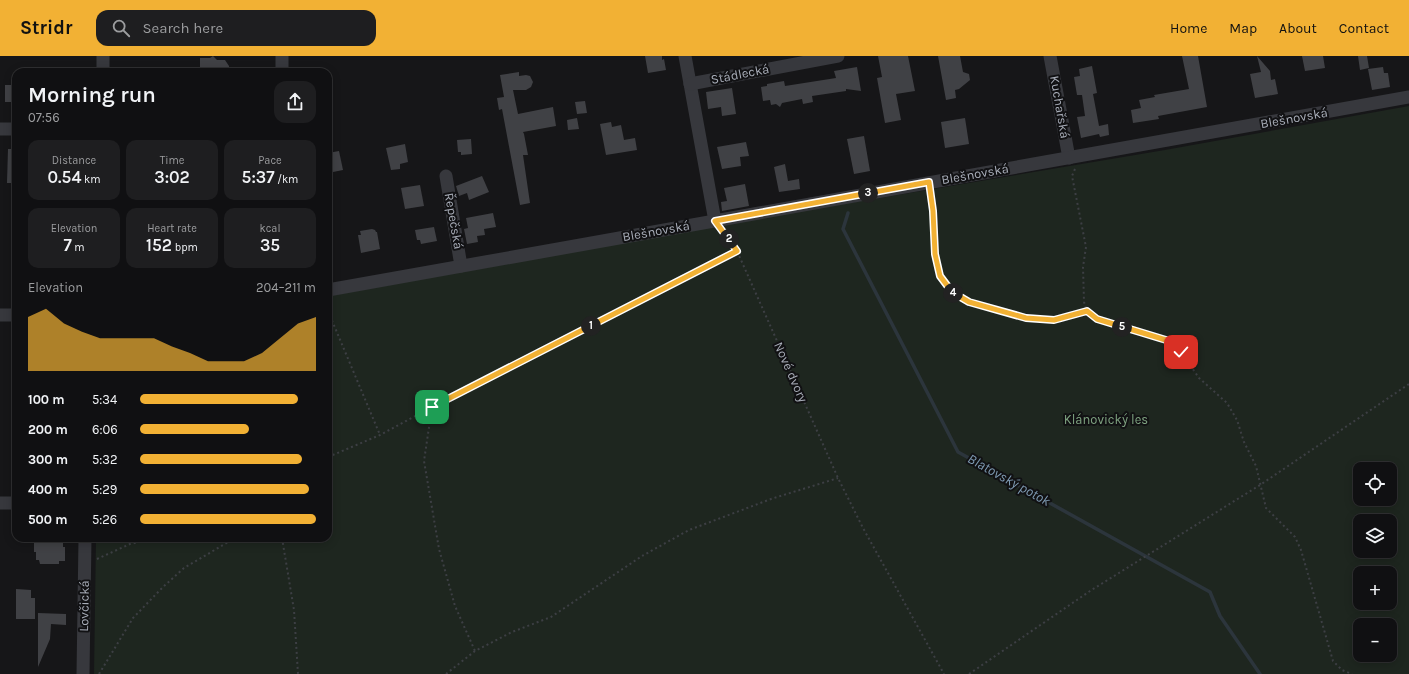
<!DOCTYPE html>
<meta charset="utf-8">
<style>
body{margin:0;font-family:Karla,sans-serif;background:#1e1e20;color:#f1f3f6;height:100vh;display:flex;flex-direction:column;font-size:15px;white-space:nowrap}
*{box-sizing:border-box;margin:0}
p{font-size:13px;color:#9c9d9f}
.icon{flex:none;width:22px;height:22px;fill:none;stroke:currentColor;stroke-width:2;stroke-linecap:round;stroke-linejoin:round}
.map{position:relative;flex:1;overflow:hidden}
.details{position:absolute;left:12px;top:12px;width:320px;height:474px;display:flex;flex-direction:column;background:#101012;border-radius:12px;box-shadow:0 2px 10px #0003,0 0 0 1px #303032}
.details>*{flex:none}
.fabs{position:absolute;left:1353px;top:406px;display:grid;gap:8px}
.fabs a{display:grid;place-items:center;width:44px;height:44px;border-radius:8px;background:#101012;box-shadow:0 2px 10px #0003,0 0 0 1px #303032;font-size:20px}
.pin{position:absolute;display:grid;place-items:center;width:34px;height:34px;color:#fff;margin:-17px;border-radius:8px;box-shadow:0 2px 6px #0006}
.km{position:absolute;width:20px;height:20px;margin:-10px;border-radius:50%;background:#222;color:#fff;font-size:11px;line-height:20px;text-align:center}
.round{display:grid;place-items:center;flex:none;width:42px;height:42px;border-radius:12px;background:#1e1e20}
.summary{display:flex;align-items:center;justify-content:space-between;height:68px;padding:0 16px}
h1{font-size:22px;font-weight:600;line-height:30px}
.metrics{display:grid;grid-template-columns:repeat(3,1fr);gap:6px;height:68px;padding:4px 16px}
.metrics div{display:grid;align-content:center;border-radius:10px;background:#1e1e20;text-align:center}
.metrics b{font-size:17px;font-weight:600}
.metrics small{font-size:11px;font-weight:400}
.metrics p{font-size:11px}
.chart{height:112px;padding:8px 16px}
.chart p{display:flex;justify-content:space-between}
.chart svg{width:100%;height:72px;margin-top:4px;fill:#f2b134;opacity:.7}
ul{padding:0 16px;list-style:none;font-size:13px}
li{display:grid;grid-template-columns:64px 48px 1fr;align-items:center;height:30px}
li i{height:10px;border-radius:5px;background:#f2b134}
header{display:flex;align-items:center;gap:24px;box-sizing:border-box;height:56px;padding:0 20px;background:#f2b134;color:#111}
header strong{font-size:19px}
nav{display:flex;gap:22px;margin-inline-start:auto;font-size:14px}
.search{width:280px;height:36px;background:#1e1e20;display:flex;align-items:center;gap:10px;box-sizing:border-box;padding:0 14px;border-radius:12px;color:#9c9d9f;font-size:15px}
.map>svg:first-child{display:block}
.green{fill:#1e261f;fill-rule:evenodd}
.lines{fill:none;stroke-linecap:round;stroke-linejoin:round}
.stream{stroke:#2c353c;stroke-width:3.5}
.building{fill:#404145}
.path{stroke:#3d3f44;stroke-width:2;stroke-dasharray:2 3;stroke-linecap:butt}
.minor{stroke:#37383d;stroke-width:13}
.route-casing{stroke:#fff;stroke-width:8}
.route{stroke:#f2b134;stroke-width:5}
.labels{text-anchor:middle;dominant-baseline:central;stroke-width:4;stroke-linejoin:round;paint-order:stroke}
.street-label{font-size:13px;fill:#a8adb8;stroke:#111113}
.park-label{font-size:13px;fill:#7fa381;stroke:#111113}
.water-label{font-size:14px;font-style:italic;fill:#7f9bb3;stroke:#111113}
</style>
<header>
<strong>Stridr</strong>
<div class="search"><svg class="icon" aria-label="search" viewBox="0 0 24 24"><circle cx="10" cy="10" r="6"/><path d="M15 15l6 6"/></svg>Search here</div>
<nav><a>Home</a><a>Map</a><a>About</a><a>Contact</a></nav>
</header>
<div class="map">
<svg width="1409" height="618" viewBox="0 0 1409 618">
<rect width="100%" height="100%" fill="#161618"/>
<!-- green -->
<path class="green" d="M1409,50V618H94L96,482H328V240L749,164L1165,94ZM1360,413H1390V443H1360ZM1360,465H1390V495H1360ZM1360,517H1390V547H1360ZM1360,569H1390V599H1360Z"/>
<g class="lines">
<!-- stream -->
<path class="stream" d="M848,157L843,173L958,396L1210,536L1220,560L1260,618"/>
</g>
<!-- building -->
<g class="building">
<path d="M213,0L217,4H225L229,10V16H202V15H200V2H210Z"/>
<path d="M645,0H662V4L664,3L666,14L648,17Z"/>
<path d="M878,0H908L915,35L896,38L901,64L885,67L877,22L882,21Z"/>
<path d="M938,0H960L963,16L969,18L970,24L959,33L955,34L956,42L946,44Z"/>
<path d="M1182,0H1198L1207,51L1158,60L1159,63L1133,67L1131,54L1141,52L1139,44L1155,41L1154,39L1189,33Z"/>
<path d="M1257,0L1270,15L1271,24L1275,23L1278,38L1255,42L1250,18L1261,16Z"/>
<path d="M1302,0H1323L1325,12L1305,15Z"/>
<path d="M1358,0H1367L1369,12L1360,14Z"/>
<path d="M1092,10L1097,37L1093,38L1099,70L1108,68L1109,79L1100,81L1099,78L1081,82L1077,61L1085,60L1082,39H1077L1074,21L1080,20L1079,13Z"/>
<path d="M857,11L861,35L846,33V35L812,40L813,46L803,48L802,43L782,47L780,51L776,48L771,49L770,44L763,45L761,31L767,30V28L784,25L785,30L836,22L834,15Z"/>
<path d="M1383,11L1384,17H1388L1390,31L1372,34L1368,13Z"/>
<path d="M519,16V20L526,19L530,20L533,26L531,31L526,34H513L518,58L553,51L556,70L523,76L524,78L528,99H523L530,147L520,149L502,53L499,54L497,42L504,41L500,19Z"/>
<rect x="5" y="29" width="11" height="17"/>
<path d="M732,32L736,58L722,60L721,51L708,53L706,36Z"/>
<path d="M585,45L587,57L577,58L575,46Z"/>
<path d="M577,62L579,73L568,74L567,64Z"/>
<path d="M965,62L969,88L945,92L941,66Z"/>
<path d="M611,66L612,71L621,69L624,84L635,82L637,94L606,99L600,68Z"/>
<path d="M864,80L870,115L854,118L847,83Z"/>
<path d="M471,83L472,98L461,99V96H458L457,84Z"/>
<path d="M746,86L749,100L740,101L741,110L722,113L717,91Z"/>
<path d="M405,88L408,106L400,108V113L391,114L386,92Z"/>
<path d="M8,93H16V127H7Z"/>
<path d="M339,95L343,114L328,117V97Z"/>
<path d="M785,108L788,125L799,123L800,133L779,136L774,111Z"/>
<path d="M482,120L489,136L469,144L467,137L459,140L456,130Z"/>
<path d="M745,128L749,150L722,155L721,146L727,145L724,132Z"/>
<path d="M420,129L424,150L405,153L401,132Z"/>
<path d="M493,157L496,171L484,173L485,179L477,180L478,186L467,188L464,173L468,172L466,162Z"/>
<path d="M434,171L437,185L421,188L420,184H417L415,174Z"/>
<path d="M372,173L375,174L376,176H377L380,193L361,197L358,179H361L360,175Z"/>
<path d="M34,482H63V491H65V505H59V508H40L39,504H36V496H34Z"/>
<path d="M16,533L31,534V542H35V563H16Z"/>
<path d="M38,557L66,558V569L51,568L50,583L38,611Z"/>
</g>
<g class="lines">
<!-- path -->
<g class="path">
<path d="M1075,113L1072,120L1086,191L1083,211L1084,246L1087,255L1097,263L1166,284L1181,296L1199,322L1227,347L1237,364L1244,386L1256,410L1266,452L1295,481L1301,494L1333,605L1342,614L1352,618"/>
<path d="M931,139L933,155L935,198L940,220L952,236L969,246L1026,262L1054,263L1087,255"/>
<path d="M723,175L737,195L838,422L863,472L944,618"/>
<path d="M328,255L380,379"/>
<path d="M432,351L424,405L439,493L455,550L475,595"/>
<path d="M328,401L380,379L432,351L737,195"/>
<path d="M282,482L294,554L298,618"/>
<path d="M97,503L130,488L156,482"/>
<path d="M99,618L133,562L163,531L184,512L235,482"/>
<path d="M446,618L475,595L512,576L551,561L642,500L689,474L771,443L838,422"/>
<path d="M969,618L1090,535L1260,429L1409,328"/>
</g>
<!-- minor -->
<g class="minor">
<path d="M282,0V16"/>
<path d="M685,0L715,165"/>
<path d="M1050,0L1069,102"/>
<path d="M103,16V0"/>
<path d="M690,28L838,0"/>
<path d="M0,73H16"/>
<path d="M446,120L461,210"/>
<path d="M328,234L1409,41"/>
<path d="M0,259H16"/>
<path d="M0,447H16"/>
<path d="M83,618L85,482"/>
</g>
</g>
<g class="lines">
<defs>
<path id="route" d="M432,351L737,195L715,165L929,126L933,155L935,198L940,220L952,236L969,246L1026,262L1054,264L1087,255L1097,263L1166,284L1181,296"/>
</defs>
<!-- route casing -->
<use href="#route" class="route-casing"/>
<!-- route -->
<use href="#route" class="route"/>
</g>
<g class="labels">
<!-- street labels -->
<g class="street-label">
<text transform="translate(740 18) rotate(-11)">Stádlecká</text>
<text transform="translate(1060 51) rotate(80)">Kuchařská</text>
<text transform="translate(1294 62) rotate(-10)">Blešnovská</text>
<text transform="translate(975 118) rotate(-10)">Blešnovská</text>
<text transform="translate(454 165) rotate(80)">Řepečská</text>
<text transform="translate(656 175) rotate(-10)">Blešnovská</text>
<text transform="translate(791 316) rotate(66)">Nové dvory</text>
<text transform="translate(84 550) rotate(-89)">Lovčická</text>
</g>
<!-- park labels -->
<g class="park-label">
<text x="1106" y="363">Klánovický les</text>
</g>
<!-- water labels -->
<g class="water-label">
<text transform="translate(1009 424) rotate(29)">Blatovský potok</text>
</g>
</g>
</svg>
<div class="fabs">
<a><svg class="icon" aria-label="locate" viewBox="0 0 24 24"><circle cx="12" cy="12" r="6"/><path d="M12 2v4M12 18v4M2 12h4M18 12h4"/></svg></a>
<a><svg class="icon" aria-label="layers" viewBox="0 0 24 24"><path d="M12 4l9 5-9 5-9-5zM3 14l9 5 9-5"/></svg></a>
<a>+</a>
<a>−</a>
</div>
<div class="pin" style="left:432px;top:351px;background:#1e9e55"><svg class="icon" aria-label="arrive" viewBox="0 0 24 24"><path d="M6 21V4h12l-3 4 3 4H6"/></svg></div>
<div class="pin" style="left:1181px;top:296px;background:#d93025"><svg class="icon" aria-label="check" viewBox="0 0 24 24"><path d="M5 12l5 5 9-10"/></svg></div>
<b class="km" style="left:591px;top:270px">1</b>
<b class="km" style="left:729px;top:183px">2</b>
<b class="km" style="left:868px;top:137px">3</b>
<b class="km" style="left:953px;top:237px">4</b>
<b class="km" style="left:1122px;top:271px">5</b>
<section class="details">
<div class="summary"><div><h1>Morning run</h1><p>07:56</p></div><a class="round"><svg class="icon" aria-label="share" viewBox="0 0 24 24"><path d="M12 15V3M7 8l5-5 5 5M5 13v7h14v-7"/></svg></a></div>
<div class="metrics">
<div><p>Distance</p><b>0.54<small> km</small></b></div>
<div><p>Time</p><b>3:02</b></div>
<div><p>Pace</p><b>5:37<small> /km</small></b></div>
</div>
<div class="metrics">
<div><p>Elevation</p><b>7<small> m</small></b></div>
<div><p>Heart rate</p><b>152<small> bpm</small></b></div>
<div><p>kcal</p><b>35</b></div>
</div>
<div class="chart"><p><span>Elevation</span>204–211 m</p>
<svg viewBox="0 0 160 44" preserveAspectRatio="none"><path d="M0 44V11L10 6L20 15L30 20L40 24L50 24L60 24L70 24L80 29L90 33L100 38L110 38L120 38L130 33L140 24L150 15L160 11V44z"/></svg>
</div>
<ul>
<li><b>100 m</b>5:34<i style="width:90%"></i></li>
<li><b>200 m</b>6:06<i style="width:62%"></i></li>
<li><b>300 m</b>5:32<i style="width:92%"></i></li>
<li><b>400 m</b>5:29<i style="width:96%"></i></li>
<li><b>500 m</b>5:26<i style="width:100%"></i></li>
</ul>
</section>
</div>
